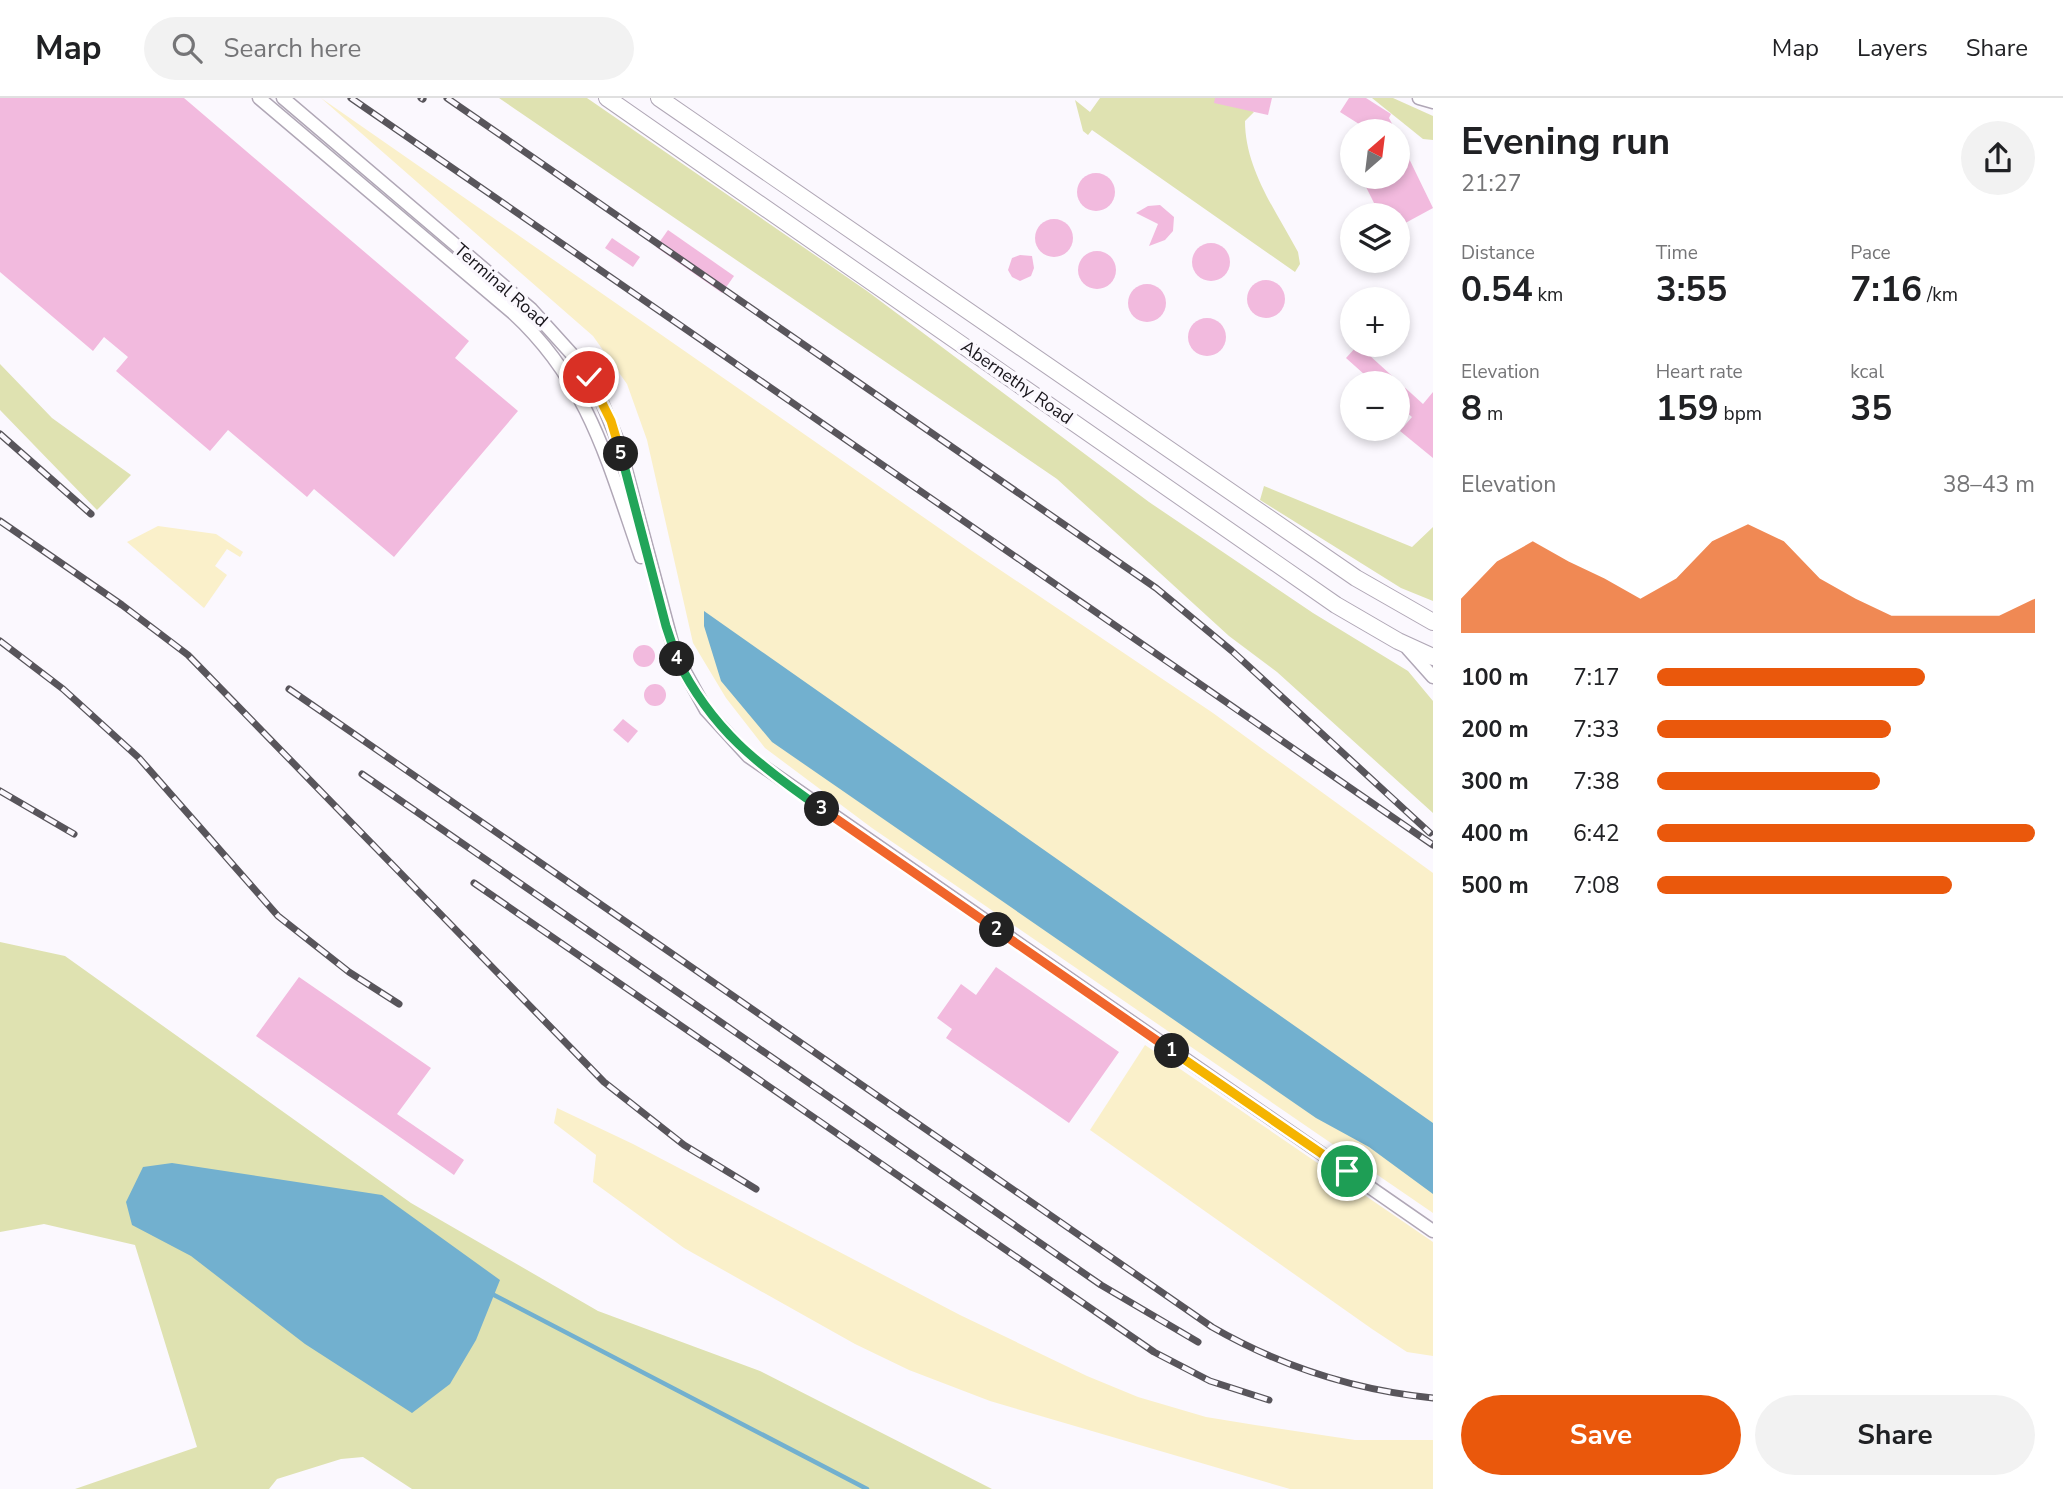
<!DOCTYPE html>
<meta charset="utf-8">
<style>
body{margin:0;font-family:"Nunito Sans",sans-serif;background:#f2f2f2;color:#202124;height:100vh;display:flex;flex-direction:column;font-size:26px;white-space:nowrap}
*{box-sizing:border-box;margin:0}
p{font-size:23px;color:#757577}
.icon{flex:none;width:38px;height:38px;fill:none;stroke:currentColor;stroke-width:2;stroke-linecap:round;stroke-linejoin:round}
.map{position:relative;flex:1;overflow:hidden}
.sheet{display:flex;flex-direction:column;background:#fff;width:630px}
.sheet>*{flex:none}
.needle{width:46px;rotate:28deg}
.tools{position:absolute;left:1340px;top:21px;display:grid;gap:14px}
.tools a{display:grid;place-items:center;width:70px;height:70px;border-radius:50%;background:#fff;box-shadow:0 4px 10px #0003;font-size:35px}
.pin{position:absolute;display:grid;place-items:center;width:60px;height:60px;color:#fff;margin:-30px;border:4px solid #fff;border-radius:50%;box-shadow:0 2px 7px #0007}
.km{position:absolute;width:35px;height:35px;margin:-18px;border-radius:50%;background:#222;color:#fff;font-size:19px;line-height:35px;text-align:center}
.round{display:grid;place-items:center;flex:none;width:74px;height:74px;border-radius:37px;background:#f2f2f2}
.summary{display:flex;align-items:center;justify-content:space-between;height:119px;padding:0 28px}
h1{font-size:38px;font-weight:700;line-height:52px}
.figures{display:grid;grid-template-columns:repeat(3,1fr);gap:10px;height:119px;padding:7px 28px}
.figures div{display:grid;align-content:center}
.figures b{font-size:35px;font-weight:700}
.figures small{font-size:19px;font-weight:400}
.figures p{font-size:19px}
.chart{height:196px;padding:14px 28px}
.chart p{display:flex;justify-content:space-between}
.chart svg{width:100%;height:126px;margin-top:7px;fill:#ea580c;opacity:.7}
.action{display:flex;gap:14px;margin-top:auto;padding:14px 28px}
.action a{flex:1;height:80px;border-radius:42px;background:#ea580c;color:#fff;font-size:28px;font-weight:700;line-height:80px;text-align:center}
.action a+a{background:#f2f2f2;color:#202124}
ul{padding:0 28px;list-style:none;font-size:23px}
li{display:grid;grid-template-columns:112px 84px 1fr;align-items:center;height:52px}
li i{height:18px;border-radius:9px;background:#ea580c}
header{display:flex;align-items:center;gap:42px;box-sizing:border-box;height:98px;padding:0 35px;background:#fff;border-bottom:2px solid #e0e0e0}
header strong{font-size:33px}
nav{display:flex;gap:38px;margin-inline-start:auto;font-size:24px}
.search{width:490px;height:63px;background:#f2f2f2;display:flex;align-items:center;gap:18px;box-sizing:border-box;padding:0 24px;border-radius:38px;color:#757577;font-size:26px}
main{display:flex;flex:1;min-height:0}
.map>svg:first-child{display:block}
.green{fill:#dfe2b1}
.sand{fill:#faf0ca}
.water{fill:#72b0cf}
.lines{fill:none;stroke-linecap:round;stroke-linejoin:round}
.stream{stroke:#72b0cf;stroke-width:4.5}
.building{fill:#f2bade}
.street-casing{stroke:#b0a7b6;stroke-width:15}
.secondary-casing{stroke:#b0a7b6;stroke-width:18}
.street{stroke:#fff;stroke-width:12}
.secondary{stroke:#fff;stroke-width:16}
.rail-casing{stroke:#58555b;stroke-width:7}
.rail{stroke:#fbf8fe;stroke-width:4.5;stroke-dasharray:13;stroke-linecap:butt}
.split-1-casing{stroke:#fff;stroke-width:14}
.split-2-casing{stroke:#fff;stroke-width:14}
.split-3-casing{stroke:#fff;stroke-width:14}
.split-4-casing{stroke:#fff;stroke-width:14}
.split-5-casing{stroke:#fff;stroke-width:14}
.split-6-casing{stroke:#fff;stroke-width:14}
.split-1{stroke:#f5b400;stroke-width:9}
.split-2{stroke:#f0652b;stroke-width:9}
.split-3{stroke:#f0652b;stroke-width:9}
.split-4{stroke:#22a559;stroke-width:9}
.split-5{stroke:#22a559;stroke-width:9}
.split-6{stroke:#f5b400;stroke-width:9}
.labels{text-anchor:middle;dominant-baseline:central;stroke-width:7;stroke-linejoin:round;paint-order:stroke}
.street-label{font-size:18px;fill:#18151b;stroke:#fbf8fe}
</style>
<header>
<strong>Map</strong>
<div class="search"><svg class="icon" aria-label="search" viewBox="0 0 24 24"><circle cx="10" cy="10" r="6"/><path d="M15 15l6 6"/></svg>Search here</div>
<nav><a>Map</a><a>Layers</a><a>Share</a></nav>
</header>
<main>
<div class="map">
<svg width="1433" height="1391" viewBox="0 0 1433 1391">
<rect width="100%" height="100%" fill="#fbf8fe"/>
<!-- green -->
<g class="green">
<path d="M499,0H587L867,193L1149,404L1313,515L1408,573L1433,603V715L1277,574L1229,538L1057,381Z"/>
<path d="M1100,0H1230L1254,14L1245,23C1245,71 1276,113 1298,154L1300,166L1295,174L1092,32L1088,37L1083,33L1075,2L1090,14Z"/>
<path d="M1372,0H1393L1433,18V42L1423,41Z"/>
<path d="M0,266L52,320L131,377L97,412L0,312Z"/>
<path d="M1264,388L1412,449L1433,429V503L1401,490L1260,402Z"/>
<path d="M0,844L65,858L411,1105L598,1213L760,1273L992,1391H412L363,1359L341,1361L277,1381L269,1391H75L197,1349L135,1147L44,1126L0,1134Z"/>
</g>
<!-- sand -->
<g class="sand">
<path d="M321,0L972,453L1213,615L1433,775V1115L872,730L765,650L726,600L693,545L647,342L627,286L593,238Z"/>
<path d="M158,428L216,436L243,454L240,459L227,451L215,468L227,477L204,510L127,444Z"/>
<path d="M1145,947L1433,1144V1258L1407,1254L1372,1231L1090,1032Z"/>
<path d="M557,1010L633,1046L960,1217L1087,1278L1138,1299L1206,1319L1255,1327L1355,1342H1433V1391H1290L990,1303L909,1272L855,1246L684,1150L593,1084L596,1057L554,1025Z"/>
</g>
<!-- water -->
<g class="water">
<path d="M704,513L1433,1025V1096L1369,1049L1316,1020L772,644L721,583L704,528Z"/>
<path d="M172,1065L382,1097L500,1182L476,1242L450,1286L412,1315L305,1246L191,1158L132,1127L126,1104L143,1069Z"/>
</g>
<g class="lines">
<!-- stream -->
<path class="stream" d="M494,1197L867,1391"/>
</g>
<!-- building -->
<g class="building">
<path d="M0,0H184L469,243L455,260L518,313L394,459L314,391L307,399L228,332L210,353L116,273L128,259L104,239L93,253L0,174Z"/>
<path d="M1215,0H1272L1268,17L1214,5Z"/>
<path d="M1349,0H1366L1391,16L1389,20L1396,33H1370L1340,14Z"/>
<path d="M1398,38L1433,110L1398,129V117H1380L1361,79H1398Z"/>
<circle cx="1096" cy="94" r="19"/>
<path d="M1160,107L1174,119L1173,133L1165,142L1149,148L1158,126L1136,115L1148,108Z"/>
<circle cx="1054" cy="140" r="19"/>
<path d="M668,132L734,178L722,195L656,149Z"/>
<path d="M612,140L640,159L633,169L605,150Z"/>
<circle cx="1211" cy="164" r="19"/>
<circle cx="1097" cy="172" r="19"/>
<path d="M1020,157L1032,158L1034,170L1031,178L1020,183L1012,179L1008,172L1012,160Z"/>
<circle cx="1266" cy="201" r="19"/>
<circle cx="1147" cy="205" r="19"/>
<circle cx="1207" cy="239" r="19"/>
<path d="M1358,247L1423,306L1433,294V360L1400,333L1412,319L1398,307V285H1374L1346,260Z"/>
<circle cx="644" cy="558" r="11"/>
<circle cx="655" cy="597" r="11"/>
<path d="M623,621L638,633L628,645L613,632Z"/>
<path d="M996,869L1119,954L1069,1025L946,940L952,931L937,920L961,886L976,897Z"/>
<path d="M299,879L431,970L397,1016L464,1062L454,1077L256,938Z"/>
</g>
<g class="lines">
<defs>
<g id="street">
<path d="M259,0L513,215C589,285 608,365 641,459"/>
<path d="M283,0L531,211L579,264L599,297L619,346L675,556L706,612L748,658L1433,1133"/>
<path d="M1419,0L1433,4"/>
<path d="M1408,551L1433,579"/>
</g>
<g id="secondary">
<path d="M607,0L1336,507L1398,543L1433,559"/>
<path d="M659,0L1356,480L1433,524"/>
</g>
</defs>
<!-- street casing -->
<use href="#street" class="street-casing"/>
<!-- secondary casing -->
<use href="#secondary" class="secondary-casing"/>
<!-- street -->
<use href="#street" class="street"/>
<!-- secondary -->
<use href="#secondary" class="secondary"/>
<defs>
<g id="rail">
<path d="M351,0L1433,747"/>
<path d="M421,0L423,1"/>
<path d="M447,0L1156,490L1232,553L1430,735"/>
<path d="M0,336L91,416"/>
<path d="M0,423L122,507L188,557L604,984L684,1047L756,1091"/>
<path d="M0,543L63,591L139,660L278,818L349,874L399,906"/>
<path d="M289,591L1212,1229C1280,1268 1354,1292 1433,1300"/>
<path d="M362,676L1101,1187L1198,1244"/>
<path d="M0,693L74,736"/>
<path d="M474,785L1154,1254L1210,1283L1269,1302"/>
</g>
</defs>
<!-- rail casing -->
<use href="#rail" class="rail-casing"/>
<!-- rail -->
<use href="#rail" class="rail"/>
</g>
<g class="lines">
<defs>
<path id="split-1" d="M1172,953L1347,1073"/>
<path id="split-2" d="M997,832L1172,953"/>
<path id="split-3" d="M822,711L997,832"/>
<path id="split-4" d="M677,561C712,632 758,667 822,711"/>
<path id="split-5" d="M621,356L666,528L677,561"/>
<path id="split-6" d="M589,279L611,323L621,356"/>
</defs>
<!-- split-1 casing -->
<use href="#split-1" class="split-1-casing"/>
<!-- split-2 casing -->
<use href="#split-2" class="split-2-casing"/>
<!-- split-3 casing -->
<use href="#split-3" class="split-3-casing"/>
<!-- split-4 casing -->
<use href="#split-4" class="split-4-casing"/>
<!-- split-5 casing -->
<use href="#split-5" class="split-5-casing"/>
<!-- split-6 casing -->
<use href="#split-6" class="split-6-casing"/>
<!-- split-1 -->
<use href="#split-1" class="split-1"/>
<!-- split-2 -->
<use href="#split-2" class="split-2"/>
<!-- split-3 -->
<use href="#split-3" class="split-3"/>
<!-- split-4 -->
<use href="#split-4" class="split-4"/>
<!-- split-5 -->
<use href="#split-5" class="split-5"/>
<!-- split-6 -->
<use href="#split-6" class="split-6"/>
</g>
<g class="labels">
<!-- street labels -->
<g class="street-label">
<text transform="translate(501 187) rotate(41)">Terminal Road</text>
<text transform="translate(1017 284) rotate(35)">Abernethy Road</text>
</g>
</g>
</svg>
<div class="tools">
<a><svg class="needle" viewBox="-14 -14 28 28"><path d="M0-13l5 13h-10z" fill="#e53935"/><path d="M0 13l5-13h-10z" fill="#757577"/></svg></a>
<a><svg class="icon" aria-label="layers" viewBox="0 0 24 24"><path d="M12 4l9 5-9 5-9-5zM3 14l9 5 9-5"/></svg></a>
<a>+</a>
<a>−</a>
</div>
<div class="pin" style="left:1347px;top:1073px;background:#1e9e55"><svg class="icon" aria-label="arrive" viewBox="0 0 24 24"><path d="M6 21V4h12l-3 4 3 4H6"/></svg></div>
<div class="pin" style="left:589px;top:279px;background:#d93025"><svg class="icon" aria-label="check" viewBox="0 0 24 24"><path d="M5 12l5 5 9-10"/></svg></div>
<b class="km" style="left:1172px;top:953px">1</b>
<b class="km" style="left:997px;top:832px">2</b>
<b class="km" style="left:822px;top:711px">3</b>
<b class="km" style="left:677px;top:561px">4</b>
<b class="km" style="left:621px;top:356px">5</b>
</div>
<section class="sheet">
<div class="summary"><div><h1>Evening run</h1><p>21:27</p></div><a class="round"><svg class="icon" aria-label="share" viewBox="0 0 24 24"><path d="M12 15V3M7 8l5-5 5 5M5 13v7h14v-7"/></svg></a></div>
<div class="figures">
<div><p>Distance</p><b>0.54<small> km</small></b></div>
<div><p>Time</p><b>3:55</b></div>
<div><p>Pace</p><b>7:16<small> /km</small></b></div>
</div>
<div class="figures">
<div><p>Elevation</p><b>8<small> m</small></b></div>
<div><p>Heart rate</p><b>159<small> bpm</small></b></div>
<div><p>kcal</p><b>35</b></div>
</div>
<div class="chart"><p><span>Elevation</span>38–43 m</p>
<svg viewBox="0 0 160 44" preserveAspectRatio="none"><path d="M0 44V32L10 19L20 12L30 19L40 25L50 32L60 25L70 12L80 6L90 12L100 25L110 32L120 38L130 38L140 38L150 38L160 32V44z"/></svg>
</div>
<ul>
<li><b>100 m</b>7:17<i style="width:71%"></i></li>
<li><b>200 m</b>7:33<i style="width:62%"></i></li>
<li><b>300 m</b>7:38<i style="width:59%"></i></li>
<li><b>400 m</b>6:42<i style="width:100%"></i></li>
<li><b>500 m</b>7:08<i style="width:78%"></i></li>
</ul>
<div class="action"><a>Save</a><a>Share</a></div>
</section>
</main>
